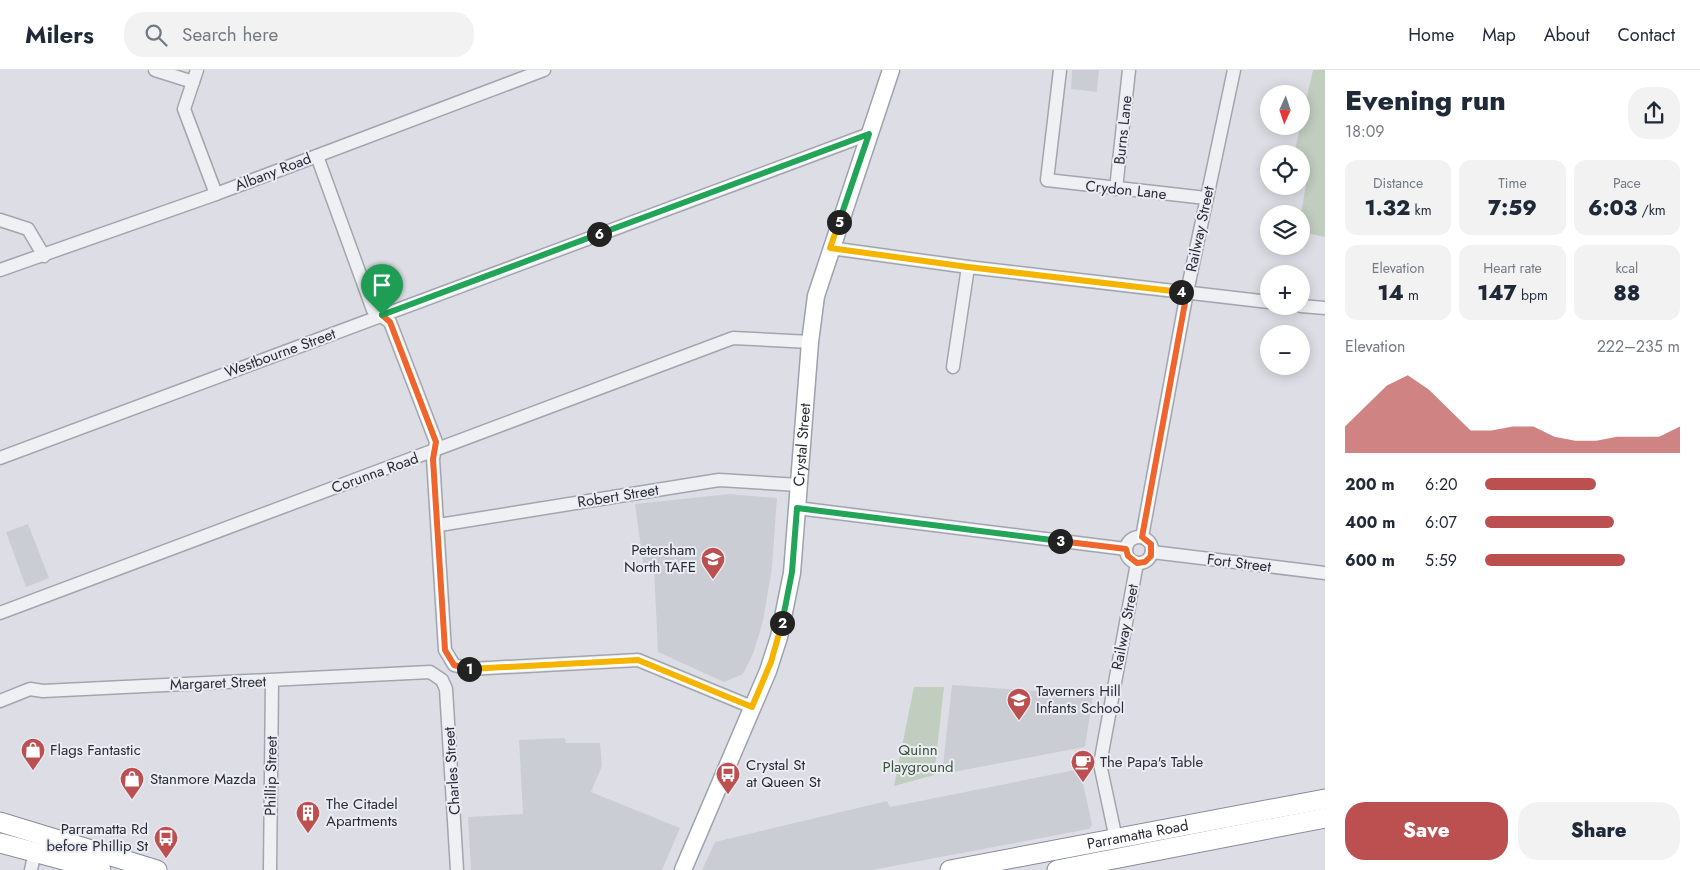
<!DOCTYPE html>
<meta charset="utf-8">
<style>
body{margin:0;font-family:Jost,sans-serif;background:#f2f2f3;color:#1f2937;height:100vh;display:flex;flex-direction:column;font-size:19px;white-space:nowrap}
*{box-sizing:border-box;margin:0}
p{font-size:16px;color:#747a83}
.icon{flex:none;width:28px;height:28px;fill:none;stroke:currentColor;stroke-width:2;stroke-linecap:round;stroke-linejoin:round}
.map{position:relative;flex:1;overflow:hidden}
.details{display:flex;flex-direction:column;background:#fff;width:375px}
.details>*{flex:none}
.needle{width:32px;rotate:183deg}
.buttons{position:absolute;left:1260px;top:15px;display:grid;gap:10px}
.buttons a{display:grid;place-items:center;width:50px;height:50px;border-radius:50%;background:#fff;box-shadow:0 2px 12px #0003;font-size:25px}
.pin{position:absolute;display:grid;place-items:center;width:42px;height:42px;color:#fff;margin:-51px -21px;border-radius:50% 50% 50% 0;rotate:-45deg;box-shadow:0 0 5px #0007}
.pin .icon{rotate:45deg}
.km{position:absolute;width:25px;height:25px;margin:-12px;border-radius:50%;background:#222;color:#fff;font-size:14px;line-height:25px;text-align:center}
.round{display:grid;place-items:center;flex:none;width:52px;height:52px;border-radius:20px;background:#f2f2f3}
.summary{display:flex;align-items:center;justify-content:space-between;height:85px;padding:0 20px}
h1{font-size:28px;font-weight:800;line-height:38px}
.metrics{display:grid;grid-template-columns:repeat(3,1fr);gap:8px;height:85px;padding:5px 20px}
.metrics div{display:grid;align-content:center;border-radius:12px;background:#f2f2f3;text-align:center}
.metrics b{font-size:21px;font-weight:800}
.metrics small{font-size:14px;font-weight:400}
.metrics p{font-size:14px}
.chart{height:140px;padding:10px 20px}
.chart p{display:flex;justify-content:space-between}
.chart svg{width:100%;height:90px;margin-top:5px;fill:#bc4f4f;opacity:.7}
.cta{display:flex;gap:10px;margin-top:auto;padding:10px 20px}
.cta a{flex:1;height:58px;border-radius:20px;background:#bc4f4f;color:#fff;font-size:20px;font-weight:800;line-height:58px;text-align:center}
.cta a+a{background:#f2f2f3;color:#1f2937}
ul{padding:0 20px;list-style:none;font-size:16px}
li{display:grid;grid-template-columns:80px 60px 1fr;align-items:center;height:38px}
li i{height:12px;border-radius:6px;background:#bc4f4f}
header{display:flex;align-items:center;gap:30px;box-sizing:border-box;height:70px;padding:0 25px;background:#fff;border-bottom:1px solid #e0e1e3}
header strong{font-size:24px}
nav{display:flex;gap:28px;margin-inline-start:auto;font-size:18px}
.search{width:350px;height:45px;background:#f2f2f3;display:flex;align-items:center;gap:12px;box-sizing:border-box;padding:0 18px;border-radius:20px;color:#747a83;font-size:19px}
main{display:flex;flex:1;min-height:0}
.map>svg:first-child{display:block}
.built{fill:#cbcdd5}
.green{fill:#c0cdbf}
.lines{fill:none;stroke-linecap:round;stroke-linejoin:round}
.minor-casing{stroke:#a3a5ae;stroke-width:15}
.major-casing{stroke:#9da2af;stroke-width:19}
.highway-casing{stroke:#868b99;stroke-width:21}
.minor{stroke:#eff0f3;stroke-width:12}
.major{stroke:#fff;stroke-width:16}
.highway{stroke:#fff;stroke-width:19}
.split-1-casing{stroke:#fff;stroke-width:10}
.split-2-casing{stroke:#fff;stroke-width:10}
.split-3-casing{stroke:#fff;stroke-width:10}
.split-4-casing{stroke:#fff;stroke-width:10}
.split-5-casing{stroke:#fff;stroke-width:10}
.split-6-casing{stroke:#fff;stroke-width:10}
.split-7-casing{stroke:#fff;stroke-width:10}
.split-1{stroke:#f0652b;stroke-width:6}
.split-2{stroke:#f5b400;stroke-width:6}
.split-3{stroke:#22a559;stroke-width:6}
.split-4{stroke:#f0652b;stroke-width:6}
.split-5{stroke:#f5b400;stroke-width:6}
.split-6{stroke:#22a559;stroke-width:6}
.split-7{stroke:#22a559;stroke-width:6}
.labels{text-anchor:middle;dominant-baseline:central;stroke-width:4;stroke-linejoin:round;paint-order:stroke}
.street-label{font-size:15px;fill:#282c39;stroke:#ebedf3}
.poi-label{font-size:15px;fill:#282c39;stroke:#ebedf3;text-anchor:start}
.park-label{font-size:15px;fill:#385337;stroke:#ebedf3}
</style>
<header>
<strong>Milers</strong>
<div class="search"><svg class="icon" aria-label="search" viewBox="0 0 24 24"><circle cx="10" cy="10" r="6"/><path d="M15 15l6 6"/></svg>Search here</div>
<nav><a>Home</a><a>Map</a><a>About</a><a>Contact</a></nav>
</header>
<main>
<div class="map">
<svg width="1325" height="800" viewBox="0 0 1325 800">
<rect width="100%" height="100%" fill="#dddee5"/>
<!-- built -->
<g class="built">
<path d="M1072,0H1099L1097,22L1071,19Z"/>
<path d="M729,424L777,428L772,497L763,551L753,584L743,604L724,612L658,582L654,498L644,500L635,434Z"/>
<path d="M28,454L49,508L26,517L6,462Z"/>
<path d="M952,615L1093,625L1085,677L942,704Z"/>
<path d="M565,668L566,673H600L602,696L591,722L680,758L662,800H471L468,747L523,744L519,670Z"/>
<path d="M1080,699L1092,755L1089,759L872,800H702L715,772L887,731L890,737Z"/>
</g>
<!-- green -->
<g class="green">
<path d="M1313,0H1325V167L1301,162V144L1307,109L1301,108V84H1294Z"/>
<path d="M914,617H944L934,705L894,716Z"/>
</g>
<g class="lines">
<defs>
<g id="minor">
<path d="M155,0L193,12"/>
<path d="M197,0L184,39L216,124"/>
<path d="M1060,0L1047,110L1206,128"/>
<path d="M317,86L373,240L390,252L436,372L433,389L445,580L454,595L470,599L638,590L752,637"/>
<path d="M1116,119L1129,0"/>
<path d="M0,150L28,159L44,186"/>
<path d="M830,178L968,197L1269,232"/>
<path d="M0,200L216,124L544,0"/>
<path d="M1301,236L1325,238"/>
<path d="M953,297L968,197"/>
<path d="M0,388L869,64"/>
<path d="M797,438L1126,479"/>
<path d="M439,455L719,410L799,415"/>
<path d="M1142,467L1187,222L1234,0"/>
<circle cx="1139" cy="480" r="13"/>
<path d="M1152,482L1325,503"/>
<path d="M0,543L733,268L810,272"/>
<path d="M0,631L30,619L43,621L430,602L442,610L446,619L457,800"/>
<path d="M1116,769L1100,694L1137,493"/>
<path d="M31,800L35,781"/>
<path d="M270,800L272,611"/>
</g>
<g id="major">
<path id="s1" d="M683,800L768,601L779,567L792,503L810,272L816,226L891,0"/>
</g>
<g id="highway">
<path d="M0,752L157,800"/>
<path d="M0,773L101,800"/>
<path id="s2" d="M950,800L1325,729"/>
<path d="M1057,800L1325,748"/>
</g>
</defs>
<!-- minor casing -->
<use href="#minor" class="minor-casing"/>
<!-- major casing -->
<use href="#major" class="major-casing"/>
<!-- highway casing -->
<use href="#highway" class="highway-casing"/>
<!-- minor -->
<use href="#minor" class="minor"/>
<!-- major -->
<use href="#major" class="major"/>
<!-- highway -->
<use href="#highway" class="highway"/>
</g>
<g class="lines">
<defs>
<path id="split-1" d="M382,245L390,252L436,372L433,389L445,580L454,595L469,599"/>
<path id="split-2" d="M469,599L638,590L752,637L771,592L782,553"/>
<path id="split-3" d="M782,553L792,502L797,438L1060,471"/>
<path id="split-4" d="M1060,471L1126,479L1128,486L1137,493L1145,492L1151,486V474L1142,467L1187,222H1181"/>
<path id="split-5" d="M839,152L830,178L968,197L1181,222"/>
<path id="split-6" d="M599,164L869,64L839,152"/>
<path id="split-7" d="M382,245L599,164"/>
</defs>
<!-- split-1 casing -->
<use href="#split-1" class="split-1-casing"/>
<!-- split-2 casing -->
<use href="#split-2" class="split-2-casing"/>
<!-- split-3 casing -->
<use href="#split-3" class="split-3-casing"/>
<!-- split-4 casing -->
<use href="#split-4" class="split-4-casing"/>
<!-- split-5 casing -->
<use href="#split-5" class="split-5-casing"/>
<!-- split-6 casing -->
<use href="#split-6" class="split-6-casing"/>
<!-- split-7 casing -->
<use href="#split-7" class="split-7-casing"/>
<!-- split-1 -->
<use href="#split-1" class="split-1"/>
<!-- split-2 -->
<use href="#split-2" class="split-2"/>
<!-- split-3 -->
<use href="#split-3" class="split-3"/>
<!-- split-4 -->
<use href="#split-4" class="split-4"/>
<!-- split-5 -->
<use href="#split-5" class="split-5"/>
<!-- split-6 -->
<use href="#split-6" class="split-6"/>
<!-- split-7 -->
<use href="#split-7" class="split-7"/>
</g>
<!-- icons -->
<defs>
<symbol id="university-pin" viewBox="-11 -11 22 30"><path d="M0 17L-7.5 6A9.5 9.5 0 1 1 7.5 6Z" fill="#bc4f4f" stroke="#ebedf3"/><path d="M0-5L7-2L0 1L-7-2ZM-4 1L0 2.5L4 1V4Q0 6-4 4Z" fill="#fff"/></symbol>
<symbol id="school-pin" viewBox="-11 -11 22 30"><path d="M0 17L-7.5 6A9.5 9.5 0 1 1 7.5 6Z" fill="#bc4f4f" stroke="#ebedf3"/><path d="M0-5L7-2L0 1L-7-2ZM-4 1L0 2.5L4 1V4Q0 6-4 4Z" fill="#fff"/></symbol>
<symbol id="shop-pin" viewBox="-11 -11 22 30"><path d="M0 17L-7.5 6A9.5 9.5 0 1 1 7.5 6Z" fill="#bc4f4f" stroke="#ebedf3"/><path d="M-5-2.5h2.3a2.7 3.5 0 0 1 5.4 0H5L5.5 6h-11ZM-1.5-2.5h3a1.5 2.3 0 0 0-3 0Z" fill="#fff"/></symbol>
<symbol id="cafe-pin" viewBox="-11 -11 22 30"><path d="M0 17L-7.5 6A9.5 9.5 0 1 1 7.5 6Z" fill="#bc4f4f" stroke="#ebedf3"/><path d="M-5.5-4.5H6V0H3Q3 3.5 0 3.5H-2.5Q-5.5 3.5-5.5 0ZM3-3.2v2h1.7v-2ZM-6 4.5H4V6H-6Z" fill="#fff"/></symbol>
<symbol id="bus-pin" viewBox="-11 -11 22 30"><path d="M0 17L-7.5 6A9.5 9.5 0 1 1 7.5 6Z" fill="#bc4f4f" stroke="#ebedf3"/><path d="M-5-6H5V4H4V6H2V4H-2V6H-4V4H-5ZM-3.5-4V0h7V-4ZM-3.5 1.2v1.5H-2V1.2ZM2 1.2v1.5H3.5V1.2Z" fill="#fff"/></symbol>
<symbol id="building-pin" viewBox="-11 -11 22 30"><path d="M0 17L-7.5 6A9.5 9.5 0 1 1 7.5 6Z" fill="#bc4f4f" stroke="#ebedf3"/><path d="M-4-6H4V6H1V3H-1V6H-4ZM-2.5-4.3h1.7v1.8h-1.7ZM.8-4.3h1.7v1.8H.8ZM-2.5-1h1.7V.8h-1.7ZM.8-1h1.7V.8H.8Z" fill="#fff"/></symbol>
</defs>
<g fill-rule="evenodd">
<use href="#university-pin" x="699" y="475" width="28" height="38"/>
<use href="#school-pin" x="1005" y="616" width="28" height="38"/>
<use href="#shop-pin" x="19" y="666" width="28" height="38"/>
<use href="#cafe-pin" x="1069" y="678" width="28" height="38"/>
<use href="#bus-pin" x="714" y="690" width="28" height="38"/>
<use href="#shop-pin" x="118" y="695" width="28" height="38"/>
<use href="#building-pin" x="294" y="729" width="28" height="38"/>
<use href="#bus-pin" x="152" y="754" width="28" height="38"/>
</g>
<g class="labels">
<!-- street labels -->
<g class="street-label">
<text transform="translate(1123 60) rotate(-84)">Burns Lane</text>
<text transform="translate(273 102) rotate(-21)">Albany Road</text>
<text transform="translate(1126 120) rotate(6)">Crydon Lane</text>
<text transform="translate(1200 159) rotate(-78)">Railway Street</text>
<text transform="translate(280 283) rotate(-20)">Westbourne Street</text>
<text stroke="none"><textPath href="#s1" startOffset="446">Crystal Street</textPath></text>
<text transform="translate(375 403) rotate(-20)">Corunna Road</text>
<text transform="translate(618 426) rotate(-9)">Robert Street</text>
<text transform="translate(1239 493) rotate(7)">Fort Street</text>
<text transform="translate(1125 557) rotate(-79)">Railway Street</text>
<text transform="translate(218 613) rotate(-2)">Margaret Street</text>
<text transform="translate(452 701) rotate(-94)">Charles Street</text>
<text transform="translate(271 706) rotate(-89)">Phillip Street</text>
<text stroke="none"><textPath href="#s2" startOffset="191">Parramatta Road</textPath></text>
</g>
<!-- poi labels -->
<g class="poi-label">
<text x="696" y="480" text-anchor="end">Petersham<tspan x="696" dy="17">North TAFE</tspan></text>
<text x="1036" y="621">Taverners Hill<tspan x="1036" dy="17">Infants School</tspan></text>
<text x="50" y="680">Flags Fantastic</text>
<text x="1100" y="692">The Papa's Table</text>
<text x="746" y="695">Crystal St<tspan x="746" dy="17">at Queen St</tspan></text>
<text x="150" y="709">Stanmore Mazda</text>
<text x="326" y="734">The Citadel<tspan x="326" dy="17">Apartments</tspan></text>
<text x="148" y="759" text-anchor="end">Parramatta Rd<tspan x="148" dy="17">before Phillip St</tspan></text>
</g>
<!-- park labels -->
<g class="park-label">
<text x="918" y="680">Quinn<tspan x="918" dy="17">Playground</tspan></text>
</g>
</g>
</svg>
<div class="buttons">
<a><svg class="needle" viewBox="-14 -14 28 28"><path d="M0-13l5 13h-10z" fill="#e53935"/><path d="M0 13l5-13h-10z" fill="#747a83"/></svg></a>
<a><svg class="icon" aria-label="locate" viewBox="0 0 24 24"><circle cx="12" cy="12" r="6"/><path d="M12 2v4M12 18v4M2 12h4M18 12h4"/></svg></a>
<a><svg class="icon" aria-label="layers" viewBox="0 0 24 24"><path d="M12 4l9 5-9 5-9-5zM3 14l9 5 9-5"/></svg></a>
<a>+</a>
<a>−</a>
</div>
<div class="pin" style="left:382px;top:245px;background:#1e9e55"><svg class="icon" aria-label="arrive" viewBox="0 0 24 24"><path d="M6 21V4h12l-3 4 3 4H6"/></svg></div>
<b class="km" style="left:469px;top:599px">1</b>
<b class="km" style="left:782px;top:553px">2</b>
<b class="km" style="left:1060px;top:471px">3</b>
<b class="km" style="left:1181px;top:222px">4</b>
<b class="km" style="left:839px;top:152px">5</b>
<b class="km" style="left:599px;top:164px">6</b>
</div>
<section class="details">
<div class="summary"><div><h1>Evening run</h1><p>18:09</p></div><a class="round"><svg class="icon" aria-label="share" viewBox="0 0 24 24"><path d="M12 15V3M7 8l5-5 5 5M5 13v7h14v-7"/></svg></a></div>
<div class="metrics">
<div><p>Distance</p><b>1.32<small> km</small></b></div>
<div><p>Time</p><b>7:59</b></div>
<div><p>Pace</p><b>6:03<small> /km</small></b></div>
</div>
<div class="metrics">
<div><p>Elevation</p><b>14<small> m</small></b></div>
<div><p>Heart rate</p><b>147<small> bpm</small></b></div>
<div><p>kcal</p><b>88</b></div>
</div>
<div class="chart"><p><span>Elevation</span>222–235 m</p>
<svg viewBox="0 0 160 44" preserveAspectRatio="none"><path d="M0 44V31L10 21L20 11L30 6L40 13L50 23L60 33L70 33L80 31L90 31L100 36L110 38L120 38L130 36L140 36L150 36L160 31V44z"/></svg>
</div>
<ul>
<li><b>200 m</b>6:20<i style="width:57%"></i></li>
<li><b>400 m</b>6:07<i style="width:66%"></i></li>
<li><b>600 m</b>5:59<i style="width:72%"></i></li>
</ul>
<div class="cta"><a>Save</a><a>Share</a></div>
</section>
</main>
